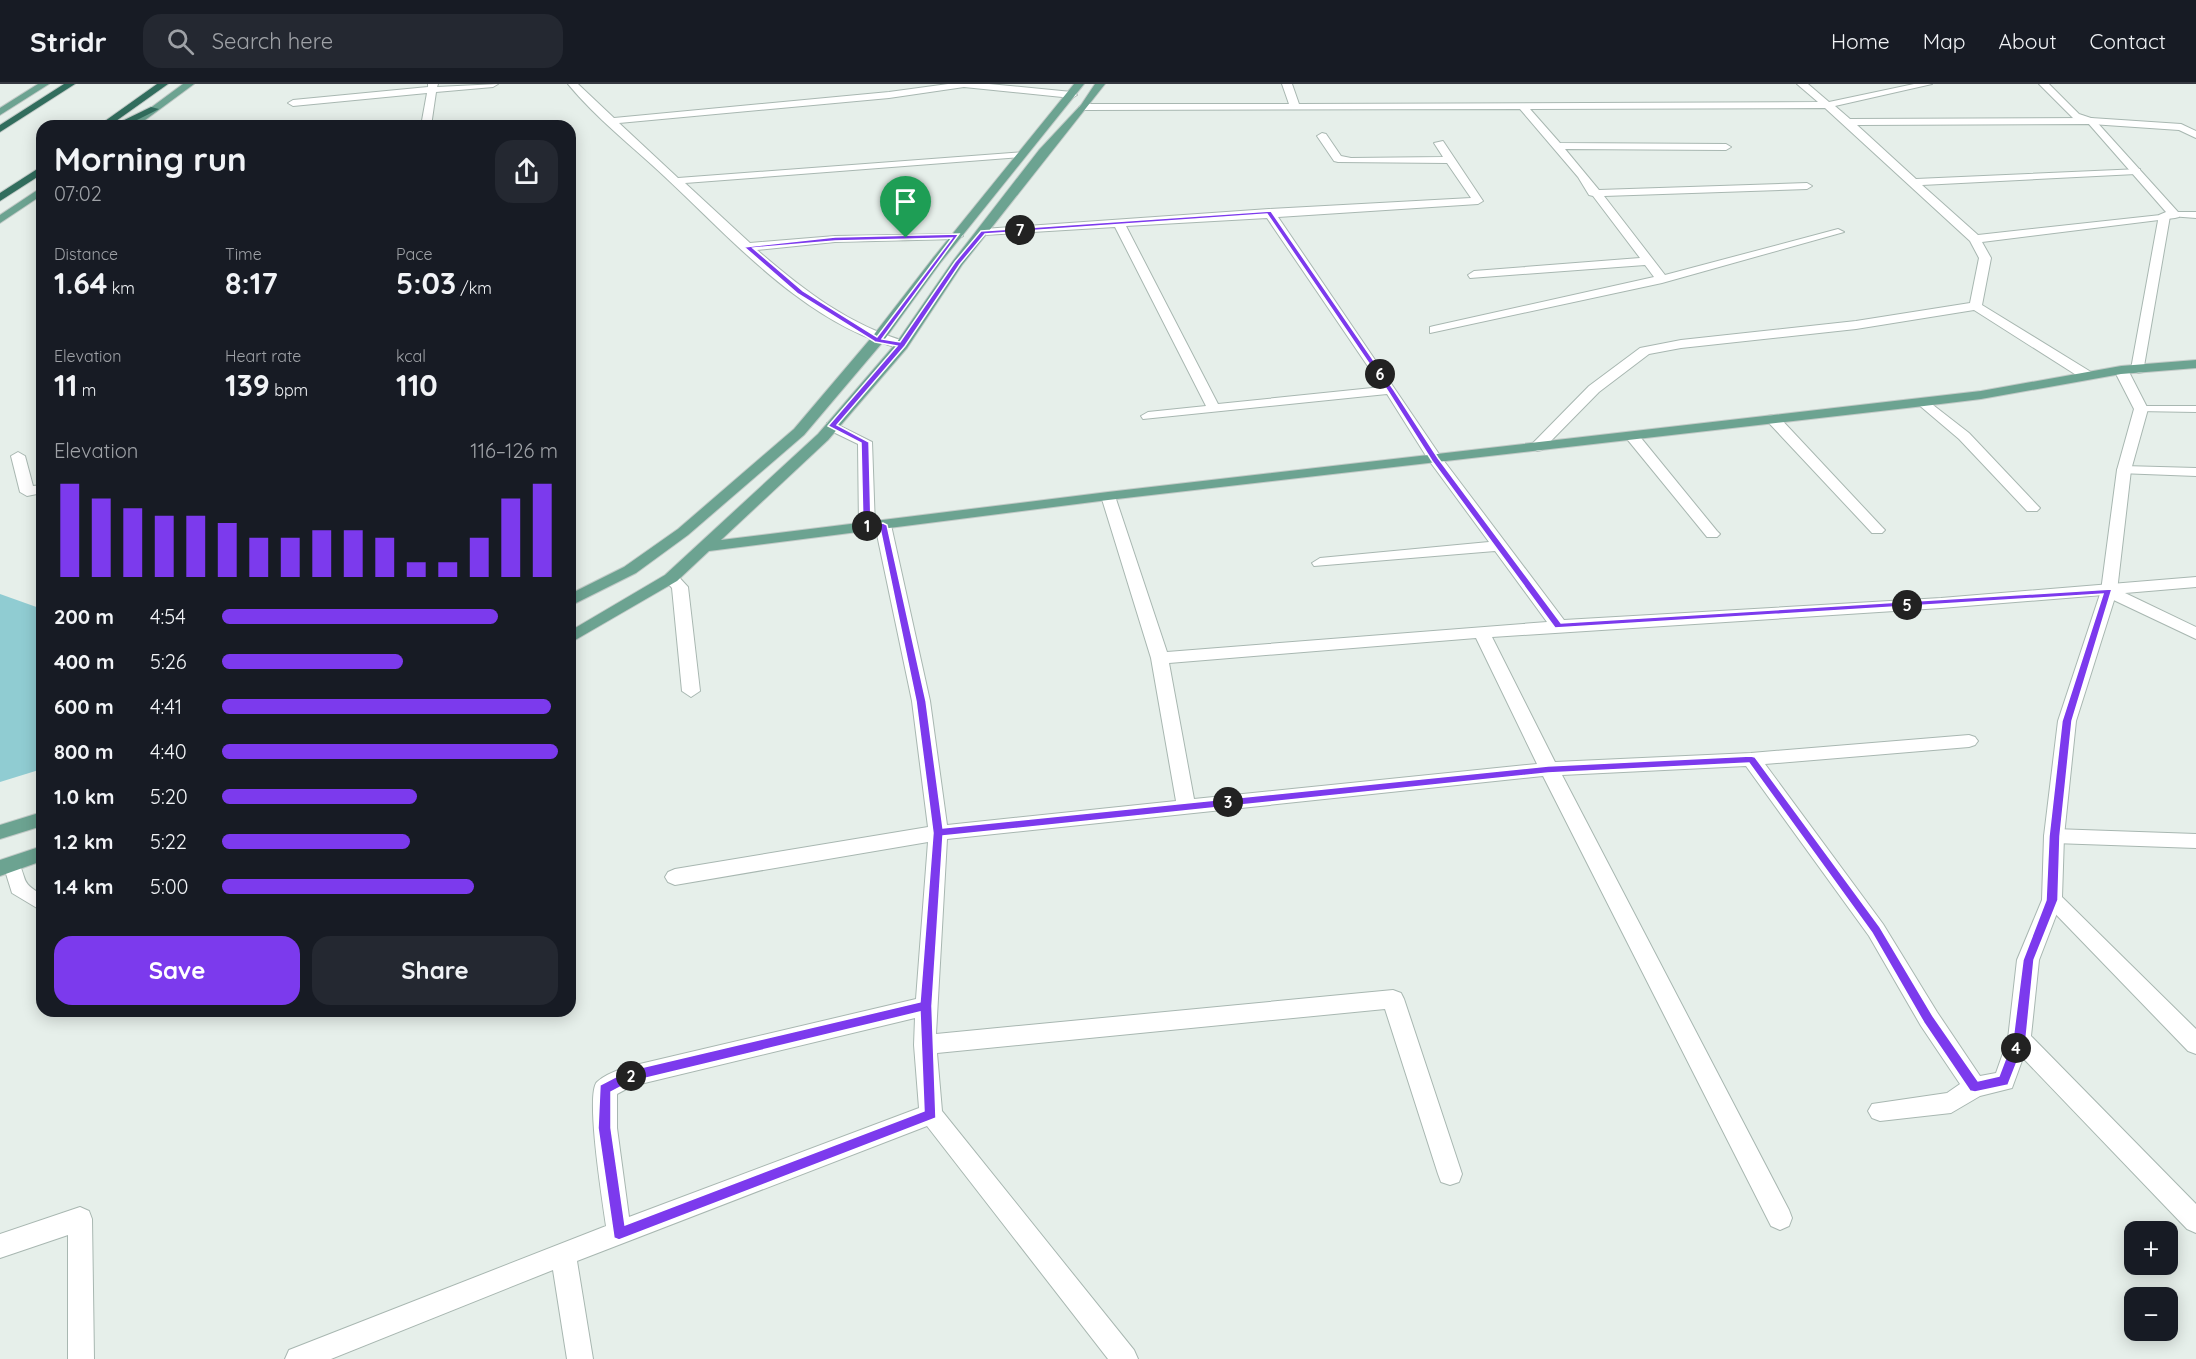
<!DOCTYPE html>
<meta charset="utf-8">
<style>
body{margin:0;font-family:Quicksand,sans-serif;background:#242831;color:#f1f3f6;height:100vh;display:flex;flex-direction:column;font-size:22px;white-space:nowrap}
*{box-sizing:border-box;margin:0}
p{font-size:20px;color:#9ea1a6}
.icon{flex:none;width:33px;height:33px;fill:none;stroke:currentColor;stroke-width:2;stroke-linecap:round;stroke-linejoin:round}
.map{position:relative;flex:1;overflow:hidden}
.drawer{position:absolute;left:36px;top:36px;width:540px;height:897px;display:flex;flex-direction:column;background:#171b24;border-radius:18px;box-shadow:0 3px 15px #0003}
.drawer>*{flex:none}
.fabs{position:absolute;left:2124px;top:1137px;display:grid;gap:12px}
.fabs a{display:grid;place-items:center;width:54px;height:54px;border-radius:12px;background:#171b24;box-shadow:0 3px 15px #0003;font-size:30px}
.pin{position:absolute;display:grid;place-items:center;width:51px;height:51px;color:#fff;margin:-62px -26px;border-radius:50% 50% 50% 0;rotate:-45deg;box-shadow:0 0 6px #0007}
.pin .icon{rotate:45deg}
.km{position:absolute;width:30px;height:30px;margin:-15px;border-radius:50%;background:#222;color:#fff;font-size:16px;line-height:30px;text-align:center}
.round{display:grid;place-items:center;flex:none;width:63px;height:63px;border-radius:18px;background:#242831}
.summary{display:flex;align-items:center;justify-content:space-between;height:102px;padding:0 18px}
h1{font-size:33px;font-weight:700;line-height:45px}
.stats{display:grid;grid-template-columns:repeat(3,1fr);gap:9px;height:102px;padding:6px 18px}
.stats div{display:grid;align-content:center}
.stats b{font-size:30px;font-weight:700}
.stats small{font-size:16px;font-weight:400}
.stats p{font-size:16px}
.chart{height:168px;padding:12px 18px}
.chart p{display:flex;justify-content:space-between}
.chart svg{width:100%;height:108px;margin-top:6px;stroke:#7c3aed;stroke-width:6}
.button{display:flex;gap:12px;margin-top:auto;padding:12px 18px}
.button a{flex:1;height:69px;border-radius:18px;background:#7c3aed;color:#fff;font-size:24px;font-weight:700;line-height:69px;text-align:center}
.button a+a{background:#242831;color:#f1f3f6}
ul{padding:0 18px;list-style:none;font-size:20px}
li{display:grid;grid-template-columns:96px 72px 1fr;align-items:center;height:45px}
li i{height:15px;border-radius:8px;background:#7c3aed}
header{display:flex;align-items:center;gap:36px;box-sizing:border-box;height:84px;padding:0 30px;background:#171b24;border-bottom:2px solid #363941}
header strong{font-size:28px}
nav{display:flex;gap:33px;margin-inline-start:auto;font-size:21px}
.search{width:420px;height:54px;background:#242831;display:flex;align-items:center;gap:15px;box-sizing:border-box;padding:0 21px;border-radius:18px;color:#9ea1a6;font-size:22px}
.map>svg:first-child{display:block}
.water{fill:#90ccd2}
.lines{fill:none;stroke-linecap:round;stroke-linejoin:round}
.service-casing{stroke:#a8b7b1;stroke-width:2}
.minor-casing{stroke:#a8b7b1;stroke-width:2}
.tertiary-casing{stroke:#a8b7b1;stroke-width:2}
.primary-casing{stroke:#c2cac7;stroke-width:2}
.motorway-casing{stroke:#c2cac7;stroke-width:2}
.service{fill:#fff;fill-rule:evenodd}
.minor{fill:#fff;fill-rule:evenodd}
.tertiary{fill:#fff;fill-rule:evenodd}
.primary{fill:#6ca391;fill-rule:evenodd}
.motorway{fill:#316d5d;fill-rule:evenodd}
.route{fill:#7c3aed;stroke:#fff;stroke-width:1.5;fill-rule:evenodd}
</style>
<header>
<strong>Stridr</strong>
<div class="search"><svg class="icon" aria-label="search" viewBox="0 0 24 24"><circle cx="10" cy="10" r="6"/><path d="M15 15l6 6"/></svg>Search here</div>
<nav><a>Home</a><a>Map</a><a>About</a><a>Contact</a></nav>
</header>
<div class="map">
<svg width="2196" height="1275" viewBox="0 0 2196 1275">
<rect width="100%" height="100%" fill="#e6efea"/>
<!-- water -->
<path class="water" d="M0,510L42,525V685L0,698Z"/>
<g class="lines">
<defs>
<g id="service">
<path d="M2141,322H2196V328L2137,327L2135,325Z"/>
<path d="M11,774L17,776C29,797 18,796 42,811V827L12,809L3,780L5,776Z"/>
</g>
<g id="minor">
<path d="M428,0H438L437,3L498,0L493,3L436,8L431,42H421L427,9L293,22L288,19L293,16L428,3Z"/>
<path d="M568,0H578L614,34L889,8L948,0H989L1072,8L1077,11L1072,14L964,3L889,14L619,39L678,94L1025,68L1026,70L1021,73L685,99L750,159L835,152L961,150L963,152L957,155L835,158L757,166C802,205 848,241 907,258L908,261L902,265C806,241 734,157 664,92C632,62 596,34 568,0Z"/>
<path d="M1282,0H1292L1299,20L1818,18L1797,0H1808L1829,18L1914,0H1932L1835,22L1850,35L2091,34L2181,40L2196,47V54L2179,46L2091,40L1857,41L1916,95L2140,85V89L2136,90L1922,101L1978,151L2179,129V133L2175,134L1982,158L1991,174L1982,221L2091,288V294H2081L1974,226L1856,245L1681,264L1649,270L1599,308L1542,366L1537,367L1530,363L1532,360L1589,302L1640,264L1681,256L1856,237L1970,219L1979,174L1970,157L1825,24L1530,25L1560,59L1726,60L1731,63L1726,66L1565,65L1599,106L1807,99L1812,102L1807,105L1604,112L1665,191L1838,145L1844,148L1662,199L1430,249V243L1434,242L1654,193L1645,181L1470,194L1468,191L1474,187L1640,174L1593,112L1589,111L1578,93L1520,25L1084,26L1079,23L1084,20H1289Z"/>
<path d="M1322,49L1326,50L1341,72L1351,74L1443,73L1434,59L1443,57L1483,117L1478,120L1278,133L1441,373L1564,536L1941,514L2196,493V503L2125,509L2196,543V555L2103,511L1941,524L1492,553L1555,678L1751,669L1969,651L1975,653L1978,657L1975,661L1969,663L1765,680L1883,840L1937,928L1980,992L1996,989L2008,955L2017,876L2042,816L2045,810L2052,808L2059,810L2062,816L2039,876L2031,952L2196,1120V1149L2187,1145L2023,974L2012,1004L1980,1012L1951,1029L1880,1037L1872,1034L1868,1027L1872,1020L1947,1009L1960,1000L1921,942L1869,852L1746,682L1562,691L1789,1126L1792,1134L1789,1142L1780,1146L1771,1142L1543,692L947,755L936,950L1393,906L1401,909L1404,915L1462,1090L1459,1098L1450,1101L1441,1098L1438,1090L1385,925L937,969L942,1027L1134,1266L1138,1275H1108L927,1042L577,1177L593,1275H567L553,1186L331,1275H285L289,1266L606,1142C603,1120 585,1010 597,998C604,991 618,986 627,983L916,915L928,758L675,801L668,798L665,793L668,788L675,785L928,743L912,617L875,441L878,438H888L891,441L930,617L947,741L1176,717L1151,574L1101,412L1103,409H1113L1115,412L1167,568L1547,538L1495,467L1314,482L1312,479L1320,474L1489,458L1428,375L1387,310L1143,335L1141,332L1148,328L1206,322L1115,143L984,151L978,148L984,145L1269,125L1471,114L1447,79L1338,78L1334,77L1317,52ZM1267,134L1382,303L1218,320L1126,142ZM1476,554L1537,680L1194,715L1169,579ZM915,934L914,961L919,1024L629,1133L617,1044V1010L632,1002Z"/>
<path d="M1924,314L1969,349L2037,421L2040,424L2037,427H2027L1959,355L1919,321V315Z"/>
<path d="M1773,331L1778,332L1882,443L1885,446L1882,449H1872L1768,338V332Z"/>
<path d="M832,338L872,358L875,443L872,446H862L859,443L858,360L827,345V339Z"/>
<path d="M1632,348L1637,349L1717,447L1720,450L1717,453H1707L1627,355V349Z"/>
<path d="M18,368L25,372L33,402L42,401V409L27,412L20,408L11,372Z"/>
<path d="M2124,382L2196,384V392L2119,389L2117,386L2119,383Z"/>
<path d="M671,489L677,491L688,503L700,607L691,613L682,607L672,504L663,494Z"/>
<path d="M2054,745L2196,750V764L2054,759L2047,757L2044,752L2047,747Z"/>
<path d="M80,1123L89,1127L92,1135L94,1275H68V1151L0,1174V1150Z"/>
</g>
<g id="tertiary">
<path d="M2039,0H2049L2079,30L2094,35L2178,128H2196V134L2170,132L2143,288L2138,289L2131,285L2159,131L2166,128L2088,39L2073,34Z"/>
<path d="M2121,282L2128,286L2148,325L2131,386L2117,507L2076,637L2064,752L2062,813L2196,945V970L2188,967L2042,816L2044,752L2058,637L2101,507L2117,386L2134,325L2114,286Z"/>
</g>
<g id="primary">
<path d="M38,0H49L0,31V24Z"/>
<path d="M183,0H194L137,42H126Z"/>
<path d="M1074,0H1084L941,178L882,259L804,351L688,451L636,489L570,522V510L624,483L678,445L794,345L872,253L933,174Z"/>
<path d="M1095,0H1105L962,181L907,264L828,356L721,456L1108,408L1981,307L2121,282L2196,276V284L2121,290L1981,315L1924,322L1108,416L709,467L677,497L570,559V547L665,491L818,350L897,258L953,177L1039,66L1081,21Z"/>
<path d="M42,103V111L0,139V131Z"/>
<path d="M42,728V742L0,755V741Z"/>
<path d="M42,762V777L0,792V776Z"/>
</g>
<g id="motorway">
<path d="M64,0H75L0,48V41Z"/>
<path d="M157,0H168L109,42H98Z"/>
<path d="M151,23L159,25L125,42H112Z"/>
<path d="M42,82V90L0,117V109Z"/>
</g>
</defs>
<!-- service casing -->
<use href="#service" class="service-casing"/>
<!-- minor casing -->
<use href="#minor" class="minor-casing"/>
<!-- tertiary casing -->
<use href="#tertiary" class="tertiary-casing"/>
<!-- primary casing -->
<use href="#primary" class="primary-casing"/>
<!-- motorway casing -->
<use href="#motorway" class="motorway-casing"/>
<!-- service -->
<use href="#service" class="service"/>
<!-- minor -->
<use href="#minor" class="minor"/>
<!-- tertiary -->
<use href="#tertiary" class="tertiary"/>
<!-- primary -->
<use href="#primary" class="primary"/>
<!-- motorway -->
<use href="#motorway" class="motorway"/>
</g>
<!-- route -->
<path class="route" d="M1271,127L1394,306L1438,374L1561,539L2112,505L2072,637L2060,752L2058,816L2034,876L2026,955L2008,1001L1975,1008L1970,1007L1924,939L1872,849L1749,679L1548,689L943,752L932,922L936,1034L619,1156L614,1154L598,1044L600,1001L627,987L920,918L933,749L916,617L880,444L867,446L863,443L861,359L828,342L897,262L875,258L798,210L744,163L835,153L959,150L882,255L900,258L955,178L981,147ZM1267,130L1387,306L1432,377L1555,544L2103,510L2062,637L2049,752L2046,816L2023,876L2013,955L1999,992L1978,997L1933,932L1880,843L1755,673L1751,672L1548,682L943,744L926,617L887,441L883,439L871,440L869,358L837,341L905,262L960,180L985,150ZM952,154L877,253L803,207L753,164L835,157ZM920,928L924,1027L625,1141L611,1044V1008L630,998Z"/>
</svg>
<div class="fabs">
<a>+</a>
<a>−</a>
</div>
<div class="pin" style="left:906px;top:154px;background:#1e9e55"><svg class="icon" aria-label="arrive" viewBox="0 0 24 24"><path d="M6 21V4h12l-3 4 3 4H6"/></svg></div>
<b class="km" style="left:867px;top:442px">1</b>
<b class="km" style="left:631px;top:992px">2</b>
<b class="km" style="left:1228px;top:718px">3</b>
<b class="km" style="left:2016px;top:964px">4</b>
<b class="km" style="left:1907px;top:521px">5</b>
<b class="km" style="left:1380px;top:290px">6</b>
<b class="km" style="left:1020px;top:146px">7</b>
<section class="drawer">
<div class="summary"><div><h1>Morning run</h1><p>07:02</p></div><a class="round"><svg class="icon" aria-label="share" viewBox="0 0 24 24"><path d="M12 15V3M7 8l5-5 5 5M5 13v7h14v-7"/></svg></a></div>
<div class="stats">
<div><p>Distance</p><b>1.64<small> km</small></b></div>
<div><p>Time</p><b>8:17</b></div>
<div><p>Pace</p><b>5:03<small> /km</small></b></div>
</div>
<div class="stats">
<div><p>Elevation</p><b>11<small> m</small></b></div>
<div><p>Heart rate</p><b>139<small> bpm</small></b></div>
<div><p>kcal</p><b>110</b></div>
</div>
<div class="chart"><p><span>Elevation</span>116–126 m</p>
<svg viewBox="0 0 160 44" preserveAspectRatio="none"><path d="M5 44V6M15 44V12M25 44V16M35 44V19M45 44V19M55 44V22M65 44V28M75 44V28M85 44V25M95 44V25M105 44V28M115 44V38M125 44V38M135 44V28M145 44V12M155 44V6"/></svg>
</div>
<ul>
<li><b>200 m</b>4:54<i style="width:82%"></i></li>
<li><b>400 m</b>5:26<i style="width:54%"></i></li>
<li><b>600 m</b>4:41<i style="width:98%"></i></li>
<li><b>800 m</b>4:40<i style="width:100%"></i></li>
<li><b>1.0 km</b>5:20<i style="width:58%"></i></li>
<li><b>1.2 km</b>5:22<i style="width:56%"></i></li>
<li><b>1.4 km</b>5:00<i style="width:75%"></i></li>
</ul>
<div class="button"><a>Save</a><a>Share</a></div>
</section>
</div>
